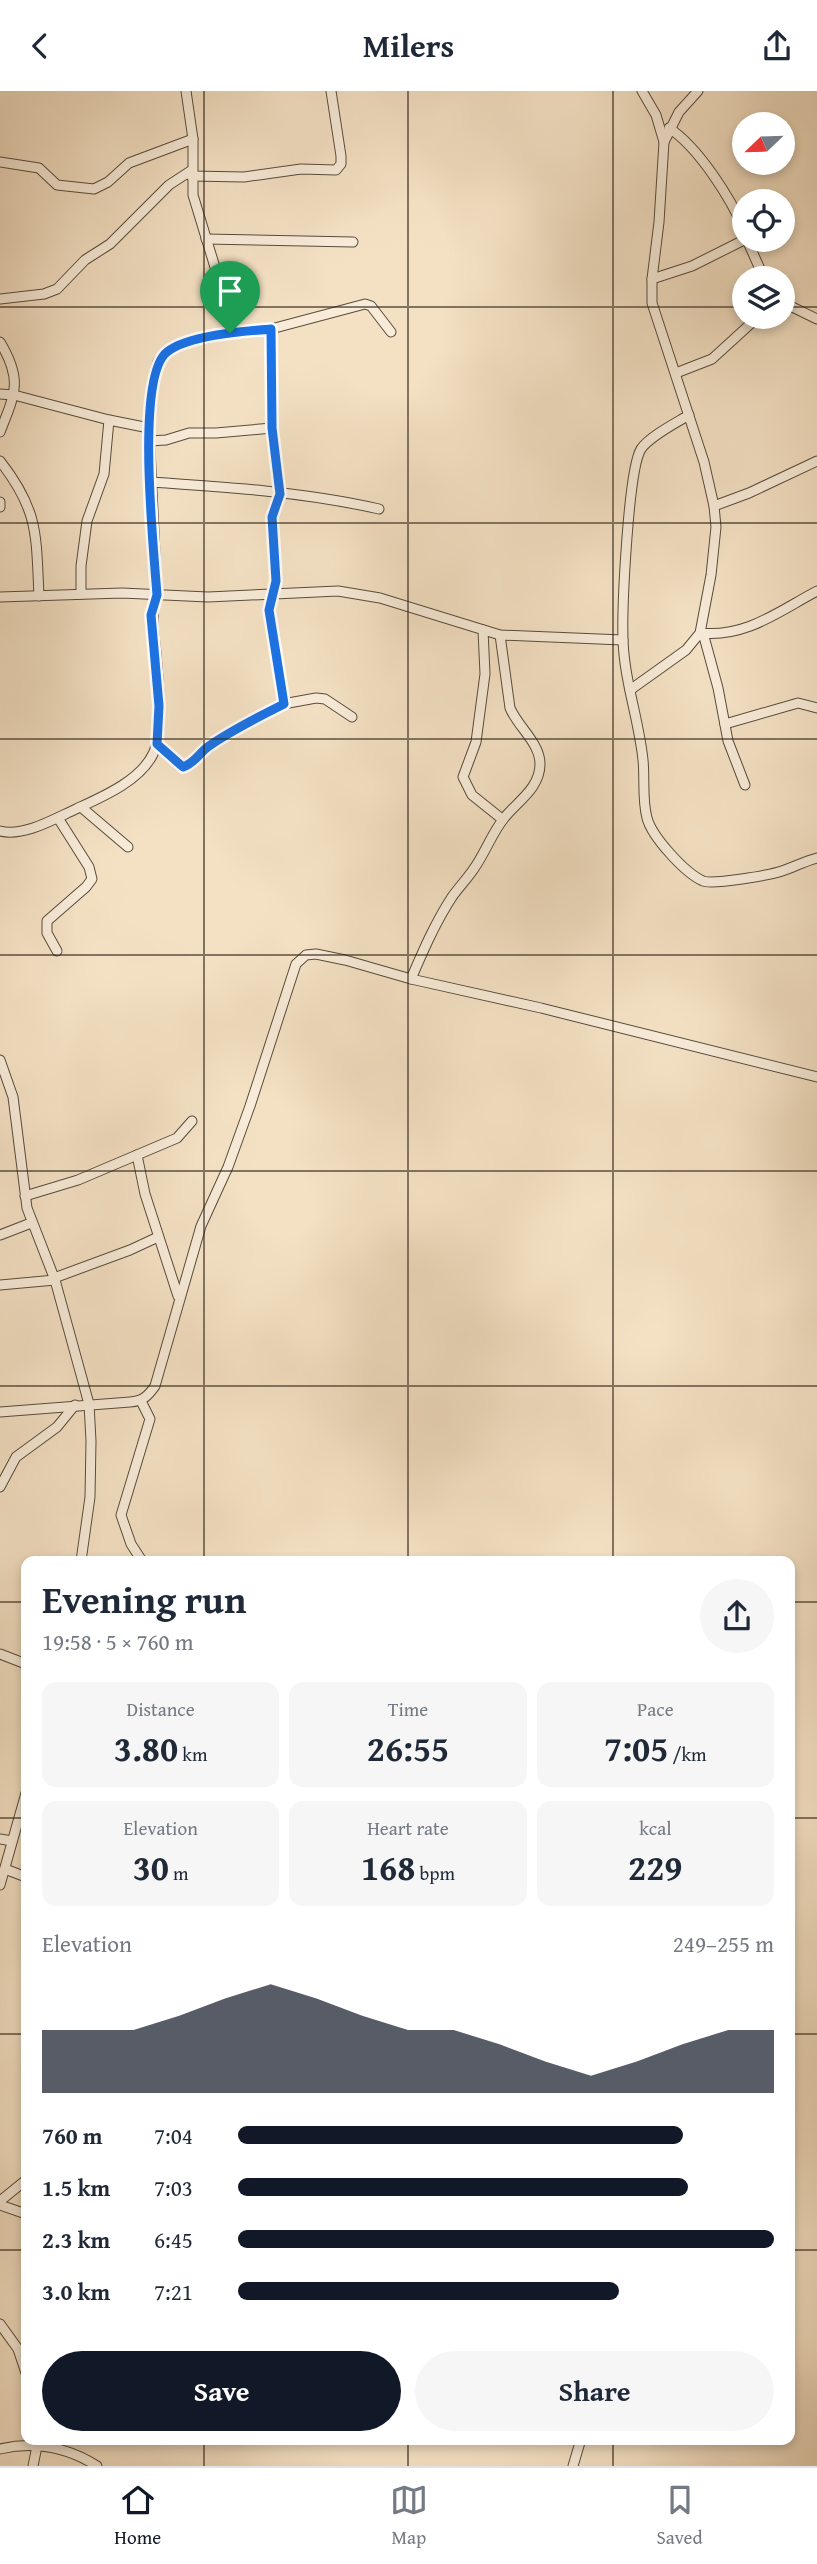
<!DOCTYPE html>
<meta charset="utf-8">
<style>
body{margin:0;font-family:"Gentium Book Plus",serif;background:#f6f6f7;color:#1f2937;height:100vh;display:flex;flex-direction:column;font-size:26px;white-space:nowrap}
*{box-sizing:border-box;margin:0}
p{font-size:23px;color:#747a83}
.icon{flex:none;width:38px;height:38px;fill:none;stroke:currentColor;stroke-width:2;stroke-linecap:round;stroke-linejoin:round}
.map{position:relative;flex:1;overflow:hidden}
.sheet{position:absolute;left:21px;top:1465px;width:774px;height:889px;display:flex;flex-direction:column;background:#fff;border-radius:14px;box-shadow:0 4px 10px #0003}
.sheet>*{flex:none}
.needle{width:46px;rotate:247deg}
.controls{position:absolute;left:732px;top:21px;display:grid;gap:14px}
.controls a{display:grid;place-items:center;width:63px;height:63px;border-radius:50%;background:#fff;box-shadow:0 4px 10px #0003;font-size:35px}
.pin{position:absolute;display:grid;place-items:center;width:60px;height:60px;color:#fff;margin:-72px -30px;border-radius:50% 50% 50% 0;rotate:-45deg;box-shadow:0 0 7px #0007}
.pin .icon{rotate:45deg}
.round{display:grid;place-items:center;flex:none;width:74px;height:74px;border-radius:37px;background:#f6f6f7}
.overview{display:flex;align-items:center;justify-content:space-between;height:119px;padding:0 21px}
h1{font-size:38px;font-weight:700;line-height:52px}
.metrics{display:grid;grid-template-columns:repeat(3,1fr);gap:10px;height:119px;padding:7px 21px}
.metrics div{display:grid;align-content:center;border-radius:14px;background:#f6f6f7;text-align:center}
.metrics b{font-size:35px;font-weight:700}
.metrics small{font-size:19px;font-weight:400}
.metrics p{font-size:19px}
.chart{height:196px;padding:14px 21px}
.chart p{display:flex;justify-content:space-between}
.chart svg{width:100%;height:126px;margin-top:7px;fill:#111827;opacity:.7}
.cta{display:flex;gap:14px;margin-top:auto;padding:14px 21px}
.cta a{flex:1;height:80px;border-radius:42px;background:#111827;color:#fff;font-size:28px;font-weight:700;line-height:80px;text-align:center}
.cta a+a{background:#f6f6f7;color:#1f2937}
ul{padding:0 21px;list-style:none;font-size:23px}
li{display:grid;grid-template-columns:112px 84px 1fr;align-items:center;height:52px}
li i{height:18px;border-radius:9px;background:#111827}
header{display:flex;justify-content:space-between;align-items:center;height:91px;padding:0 21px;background:#fff;font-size:32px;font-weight:700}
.menu{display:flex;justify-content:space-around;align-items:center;height:98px;border-top:2px solid #e0e1e3;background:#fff;font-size:19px;color:#747a83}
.menu a{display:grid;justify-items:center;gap:4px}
.menu .current{color:#111827}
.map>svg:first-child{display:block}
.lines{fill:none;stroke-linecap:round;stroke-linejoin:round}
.street-casing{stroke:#584c3c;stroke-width:11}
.street{stroke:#f8ecd9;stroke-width:9}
.route-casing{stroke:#fff;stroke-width:14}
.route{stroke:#1a73e8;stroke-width:9}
.grid{fill:none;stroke:#241a0f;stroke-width:2;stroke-opacity:0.55}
</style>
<header><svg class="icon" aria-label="back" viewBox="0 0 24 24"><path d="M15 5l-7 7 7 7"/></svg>Milers<svg class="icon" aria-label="share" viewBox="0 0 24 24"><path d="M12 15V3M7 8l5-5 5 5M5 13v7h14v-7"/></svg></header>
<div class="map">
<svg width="817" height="2375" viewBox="0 0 817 2375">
<rect width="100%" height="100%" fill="#f4e1c4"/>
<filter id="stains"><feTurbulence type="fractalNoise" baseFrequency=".00286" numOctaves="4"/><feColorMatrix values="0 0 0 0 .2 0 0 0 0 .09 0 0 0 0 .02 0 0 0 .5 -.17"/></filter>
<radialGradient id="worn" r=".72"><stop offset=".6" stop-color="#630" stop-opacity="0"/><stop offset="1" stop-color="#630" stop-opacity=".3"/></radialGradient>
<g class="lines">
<defs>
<g id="street">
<path d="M186,0L193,48V104L218,186L230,242"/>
<path d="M642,0L656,24L664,51"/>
<path d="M669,37C698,56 731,107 744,139"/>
<path d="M0,71L39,77L57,94L94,98L108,91L129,72L193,48"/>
<path d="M191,85L244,86L301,78L336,79L341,73V65L331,0"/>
<path d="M206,148L353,151"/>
<path d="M747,149L764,187"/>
<path d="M652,188L692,175L744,149"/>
<path d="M0,208L44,203L57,198L85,169L110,153L169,94L192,79"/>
<path d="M782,211L817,228"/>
<path d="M271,238L272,337L280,403L272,426L276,490L269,519L283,613"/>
<path d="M0,251C23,289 15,303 0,341"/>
<path d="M676,282L712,268L758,226"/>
<path d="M0,303L14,304L109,329L149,337"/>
<path d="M689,324C676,332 650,345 641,358C628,379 622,518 623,548C624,589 639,629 643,669C645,689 642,708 647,727C652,746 685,782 703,790C713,794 770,784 782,780C794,776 805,770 817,767"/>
<path d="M149,350L166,349L189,342H216L272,337"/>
<path d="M0,370C39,420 36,444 39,505"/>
<path d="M150,391C227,396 304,401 379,418"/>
<path d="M0,411V416"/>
<path d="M714,415L749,402L817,370"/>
<path d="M81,503V475L87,430L104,383L109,329"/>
<path d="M0,506L122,502L208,506L338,500L380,507L500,544L623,549"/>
<path d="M483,539L485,583L476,651L463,686L472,704L502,728"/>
<path d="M700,542C746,547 779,520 817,500"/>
<path d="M703,542L718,597L728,650L745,694"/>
<path d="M630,599L686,559L700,542L711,484L716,436L714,415L704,371L652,212V188L659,131L664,51L679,21L698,0"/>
<path d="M725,633L798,612L817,617"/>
<path d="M157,653L180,675H186L219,648L283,613L316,607L325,608L352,626"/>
<path d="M81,716L128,756"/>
<path d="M0,740C24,746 54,728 76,718C102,706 140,690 153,663C164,640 158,588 156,562C154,541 150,525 157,504L149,337L153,289L158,271L166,261L188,251L230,242L271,238L365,213L371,215L391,241"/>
<path d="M57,860L47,842V830L86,796L92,788L89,776L58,727"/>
<path d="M411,888C423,860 435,832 452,806C459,796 468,787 475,776C486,760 493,740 505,726C518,710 540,697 540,673C540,652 518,636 510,617L500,544"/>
<path d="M0,969L13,1006L27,1117L55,1189L89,1313L91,1350L90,1406L81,1470"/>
<path d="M137,1064L145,1103L178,1205"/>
<path d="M25,1105L78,1089L177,1047L192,1030"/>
<path d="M0,1144L31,1132"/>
<path d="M54,1187L130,1159L158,1146"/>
<path d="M0,1194L55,1189"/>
<path d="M141,1310L150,1328L121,1424L131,1453L142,1470"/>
<path d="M0,1321L130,1311C143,1310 148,1305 155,1295L201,1135L228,1076L250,1015L296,873L306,864L316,863L345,869L411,888L541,917L817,986"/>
<path d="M0,1396L16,1366L57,1336L75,1314"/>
<path d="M0,1563L26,1573"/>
<path d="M0,1748L12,1750"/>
<path d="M5,1778L26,1786"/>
<path d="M0,1794L26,1702"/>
<path d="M0,2110L26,2089"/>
<path d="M0,2114L26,2123"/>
<path d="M0,2233L18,2258L26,2282"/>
<path d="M0,2358C35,2350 67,2356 97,2375"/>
<path d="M33,2375L38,2350"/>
<path d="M573,2375L581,2348"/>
</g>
</defs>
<!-- street casing -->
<use href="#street" class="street-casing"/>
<!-- street -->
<use href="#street" class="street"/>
</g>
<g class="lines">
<defs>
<path id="route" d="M271,238L272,337L280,403L272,426L276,490L269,519L284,613C258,626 232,639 209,655C199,662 195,672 183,676L157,653L159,615L151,524L157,504C154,460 135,286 167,261C188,244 245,240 271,238Z"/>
</defs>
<!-- route casing -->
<use href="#route" class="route-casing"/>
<!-- route -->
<use href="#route" class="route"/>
</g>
<!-- grid -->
<path class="grid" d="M204,0V1470M408,0V1470M613,0V1470M0,216H744M782,216H817M0,432H817M0,648H817M0,864H817M0,1080H817M0,1295H817M0,1511H26M789,1511H817M0,1727H26M789,1727H817M0,1943H26M789,1943H817M0,2159H26M789,2159H817M204,2348V2375M408,2348V2375M613,2348V2375"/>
<rect width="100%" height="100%" filter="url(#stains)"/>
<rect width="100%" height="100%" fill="url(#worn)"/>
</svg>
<div class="controls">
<a><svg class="needle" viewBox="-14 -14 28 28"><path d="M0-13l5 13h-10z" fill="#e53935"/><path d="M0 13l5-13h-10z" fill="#747a83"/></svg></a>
<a><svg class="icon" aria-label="locate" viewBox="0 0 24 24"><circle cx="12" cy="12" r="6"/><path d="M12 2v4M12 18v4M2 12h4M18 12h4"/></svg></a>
<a><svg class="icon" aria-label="layers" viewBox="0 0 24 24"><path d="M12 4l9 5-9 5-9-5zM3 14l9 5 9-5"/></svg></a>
</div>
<div class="pin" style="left:230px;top:242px;background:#1e9e55"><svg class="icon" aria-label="arrive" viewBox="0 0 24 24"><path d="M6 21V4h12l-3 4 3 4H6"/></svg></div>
<section class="sheet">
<div class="overview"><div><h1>Evening run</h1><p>19:58 · 5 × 760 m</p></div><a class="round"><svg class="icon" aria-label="share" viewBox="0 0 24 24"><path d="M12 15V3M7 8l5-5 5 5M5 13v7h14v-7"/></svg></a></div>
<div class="metrics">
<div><p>Distance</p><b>3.80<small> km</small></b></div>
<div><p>Time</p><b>26:55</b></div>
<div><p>Pace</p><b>7:05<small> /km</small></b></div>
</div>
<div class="metrics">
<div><p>Elevation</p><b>30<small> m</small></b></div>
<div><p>Heart rate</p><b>168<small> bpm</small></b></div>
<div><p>kcal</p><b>229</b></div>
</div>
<div class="chart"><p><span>Elevation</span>249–255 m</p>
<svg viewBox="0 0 160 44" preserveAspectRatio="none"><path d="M0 44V22L10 22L20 22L30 17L40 11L50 6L60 11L70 17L80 22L90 22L100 27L110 33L120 38L130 33L140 27L150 22L160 22V44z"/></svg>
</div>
<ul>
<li><b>760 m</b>7:04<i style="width:83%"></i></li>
<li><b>1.5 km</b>7:03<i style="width:84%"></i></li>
<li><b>2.3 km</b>6:45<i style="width:100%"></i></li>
<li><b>3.0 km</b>7:21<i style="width:71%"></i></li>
</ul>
<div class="cta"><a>Save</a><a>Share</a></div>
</section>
</div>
<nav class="menu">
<a class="current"><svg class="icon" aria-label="home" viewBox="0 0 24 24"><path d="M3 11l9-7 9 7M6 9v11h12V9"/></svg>Home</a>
<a><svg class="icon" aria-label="map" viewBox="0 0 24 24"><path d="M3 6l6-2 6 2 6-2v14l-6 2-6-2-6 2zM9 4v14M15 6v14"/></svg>Map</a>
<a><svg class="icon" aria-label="saved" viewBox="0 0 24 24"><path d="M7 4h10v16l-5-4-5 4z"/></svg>Saved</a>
</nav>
